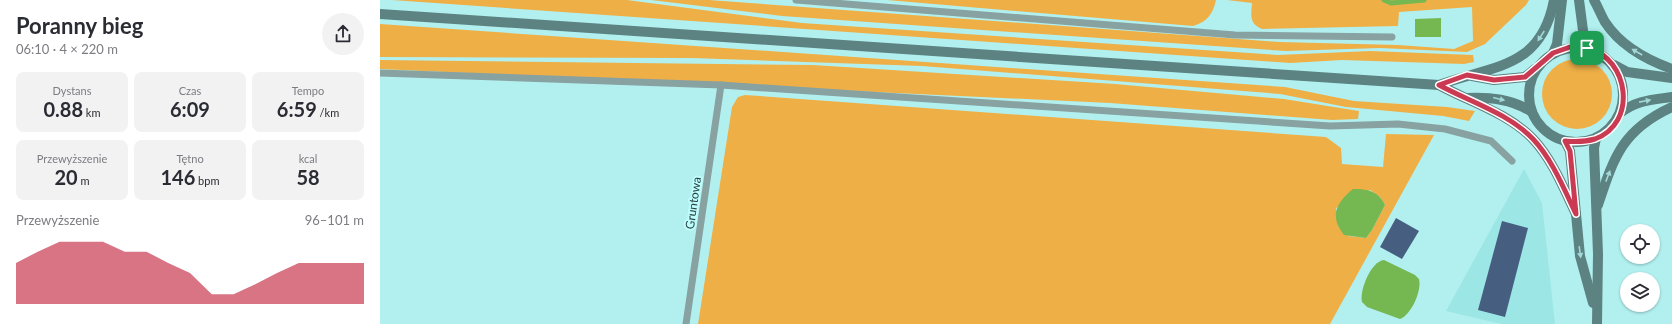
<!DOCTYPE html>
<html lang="pl">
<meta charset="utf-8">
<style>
body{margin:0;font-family:Lato,sans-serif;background:#f2f2f3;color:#2b2b33;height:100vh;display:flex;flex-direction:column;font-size:15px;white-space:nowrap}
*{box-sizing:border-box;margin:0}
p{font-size:13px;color:#7c7c81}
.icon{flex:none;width:22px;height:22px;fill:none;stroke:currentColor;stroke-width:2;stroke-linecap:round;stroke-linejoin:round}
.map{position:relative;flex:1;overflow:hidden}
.details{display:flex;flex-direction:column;background:#fff;width:380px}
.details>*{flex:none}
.fabs{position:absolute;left:1240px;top:224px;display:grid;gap:8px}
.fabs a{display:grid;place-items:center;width:40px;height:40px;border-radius:50%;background:#fff;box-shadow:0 1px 3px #0004;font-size:20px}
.pin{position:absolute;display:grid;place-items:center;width:34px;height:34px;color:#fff;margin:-17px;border-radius:8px;box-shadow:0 2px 6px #0006}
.round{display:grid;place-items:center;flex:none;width:42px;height:42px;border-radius:21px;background:#f2f2f3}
.head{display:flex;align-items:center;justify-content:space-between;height:68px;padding:0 16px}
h1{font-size:22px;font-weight:700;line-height:30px}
.figures{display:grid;grid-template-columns:repeat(3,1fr);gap:6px;height:68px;padding:4px 16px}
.figures div{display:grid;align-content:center;border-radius:8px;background:#f2f2f3;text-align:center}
.figures b{font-size:20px;font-weight:700}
.figures small{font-size:11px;font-weight:400}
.figures p{font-size:11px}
.chart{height:112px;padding:8px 16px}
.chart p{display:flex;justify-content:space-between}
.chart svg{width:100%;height:72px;margin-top:4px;fill:#ca3a52;opacity:.7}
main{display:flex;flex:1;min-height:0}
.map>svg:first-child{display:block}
.built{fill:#9de6e6}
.green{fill:#efaf47;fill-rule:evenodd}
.water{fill:#75b751}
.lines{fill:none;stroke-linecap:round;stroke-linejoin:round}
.stream{stroke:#75b751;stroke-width:5}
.building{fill:#465f81}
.lane{stroke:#88a1a1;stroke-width:7}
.secondary{stroke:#5c8282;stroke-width:10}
.oneway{fill:#a1d8d8}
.route-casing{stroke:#fff;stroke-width:8}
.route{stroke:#ca3a52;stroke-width:5}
.labels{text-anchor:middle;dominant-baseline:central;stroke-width:4;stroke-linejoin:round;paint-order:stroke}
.street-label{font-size:12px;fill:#274040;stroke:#bffdfd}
</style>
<main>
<section class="details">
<div class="head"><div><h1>Poranny bieg</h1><p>06:10 · 4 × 220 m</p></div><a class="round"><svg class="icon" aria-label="share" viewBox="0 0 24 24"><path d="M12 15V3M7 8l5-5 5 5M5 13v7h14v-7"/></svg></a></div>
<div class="figures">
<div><p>Dystans</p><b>0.88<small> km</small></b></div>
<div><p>Czas</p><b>6:09</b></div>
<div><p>Tempo</p><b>6:59<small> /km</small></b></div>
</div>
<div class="figures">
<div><p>Przewyższenie</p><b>20<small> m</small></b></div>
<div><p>Tętno</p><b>146<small> bpm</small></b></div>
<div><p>kcal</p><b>58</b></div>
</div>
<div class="chart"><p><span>Przewyższenie</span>96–101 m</p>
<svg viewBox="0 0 160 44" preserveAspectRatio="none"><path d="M0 44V19L10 12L20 6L30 6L40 6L50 12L60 12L70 19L80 25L90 38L100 38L110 32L120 25L130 19L140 19L150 19L160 19V44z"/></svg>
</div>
</section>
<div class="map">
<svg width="1292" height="324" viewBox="0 0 1292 324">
<rect width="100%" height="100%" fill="#b2f0f0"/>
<!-- built -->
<path class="built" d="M1144,169L1162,203L1175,324H1121L1066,311Z"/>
<!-- green -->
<g class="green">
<path d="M12,0H247L422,23L898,55L990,51L1093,55L1094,62L1084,64L962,60L910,63Z"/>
<path d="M271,0H329L900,42L1018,45L1074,49L1093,41L1092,7L1019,12L1018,26L882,29C869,24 871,15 872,3L847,0H1149L1146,5L1105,44L1087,52L1000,48L906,51L402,16Z"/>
<path d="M507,0H836C833,14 827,22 813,26Z"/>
<path d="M0,24L905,87L974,101L1067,107L1095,111L1089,121L1063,116L966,107L900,94L542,66L311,58L0,57Z"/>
<circle cx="1197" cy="94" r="35"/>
<path d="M0,60L433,65L735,84L904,99L979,111L978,119L952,120L730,103L0,69Z"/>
<path d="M365,95L946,137L961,148L962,164L1003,167L1006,134L1054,135L950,324H318L352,107L358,97ZM990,190L1000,197L1005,205L992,230L986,238L969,236L959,228L956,208Z"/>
</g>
<!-- water -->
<g class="water">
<path d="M1061,18V37H1035V19Z"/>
<path d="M973,189C988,189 998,191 1005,205L992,230L986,238L964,235C949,216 956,203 973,189Z"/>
<path d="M1004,260L1035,275L1039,279C1042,291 1031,315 1020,319L987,307L982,302C979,291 991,261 1004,260Z"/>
</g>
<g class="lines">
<!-- stream -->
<path class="stream" d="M1004,0L1011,3L1044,0"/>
</g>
<!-- building -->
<g class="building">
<path d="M1016,218L1039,231L1022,259L1000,247Z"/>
<path d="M1122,221L1148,228L1125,317L1098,310Z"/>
</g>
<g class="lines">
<!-- lane -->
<g class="lane">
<path d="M416,0L855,35L1012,37"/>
<path d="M0,73L341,85L950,126L1018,124L1065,129L1111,141L1132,161"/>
<path d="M306,324L341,85"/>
</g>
<!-- secondary -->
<g class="secondary">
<path d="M1199,0L1204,38L1207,48"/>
<path d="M1214,0C1218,7 1221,15 1225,22C1240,45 1267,60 1292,69"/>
<path d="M0,14L1059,85C1114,65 1161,69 1174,0"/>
<circle cx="1196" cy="95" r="47"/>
<path d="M1173,53L1177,44L1182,0"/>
<path d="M1234,65L1247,72L1292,78"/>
<path d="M1092,76L1114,80L1145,77L1155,69"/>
<path d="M1059,85C1090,102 1128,113 1153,139C1172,159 1184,189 1196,214"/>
<path d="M1087,98C1110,97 1132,99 1152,112"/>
<path d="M1240,113C1257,100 1271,100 1292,97"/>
<path d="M1216,138L1214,148L1218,254L1217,324"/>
<path d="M1185,141L1190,151L1200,256L1213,303"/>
<path d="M1218,205C1234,157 1242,130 1292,107"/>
</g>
</g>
<!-- one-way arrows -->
<defs><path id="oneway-solid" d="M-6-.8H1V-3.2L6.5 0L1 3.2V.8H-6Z"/></defs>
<g class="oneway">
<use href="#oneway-solid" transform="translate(1161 36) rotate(123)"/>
<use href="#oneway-solid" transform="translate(1257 52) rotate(-150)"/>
<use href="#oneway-solid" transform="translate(1119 99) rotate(14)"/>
<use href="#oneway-solid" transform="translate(1265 101) rotate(-11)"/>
<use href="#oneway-solid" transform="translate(1228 176) rotate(-69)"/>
<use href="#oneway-solid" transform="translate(1200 252) rotate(82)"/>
</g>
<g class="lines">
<defs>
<path id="route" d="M1190,47C1195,47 1202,47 1208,48C1249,59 1258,123 1215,139C1205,142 1195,142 1185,141L1190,151L1196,214C1184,189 1172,159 1153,139C1128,113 1090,102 1059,85L1087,75L1114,80L1145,77L1173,53Z"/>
</defs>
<!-- route casing -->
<use href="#route" class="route-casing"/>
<!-- route -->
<use href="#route" class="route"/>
</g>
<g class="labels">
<!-- street labels -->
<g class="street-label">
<text transform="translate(313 203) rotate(-82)">Gruntowa</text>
</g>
</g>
</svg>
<div class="fabs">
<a><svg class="icon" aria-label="locate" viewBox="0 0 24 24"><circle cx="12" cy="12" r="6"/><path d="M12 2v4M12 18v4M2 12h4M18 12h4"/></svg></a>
<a><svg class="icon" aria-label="layers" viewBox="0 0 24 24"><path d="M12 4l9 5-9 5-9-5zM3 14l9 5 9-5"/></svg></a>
</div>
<div class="pin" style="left:1207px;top:48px;background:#1e9e55"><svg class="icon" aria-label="arrive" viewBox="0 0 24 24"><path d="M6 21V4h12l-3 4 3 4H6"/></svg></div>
</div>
</main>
